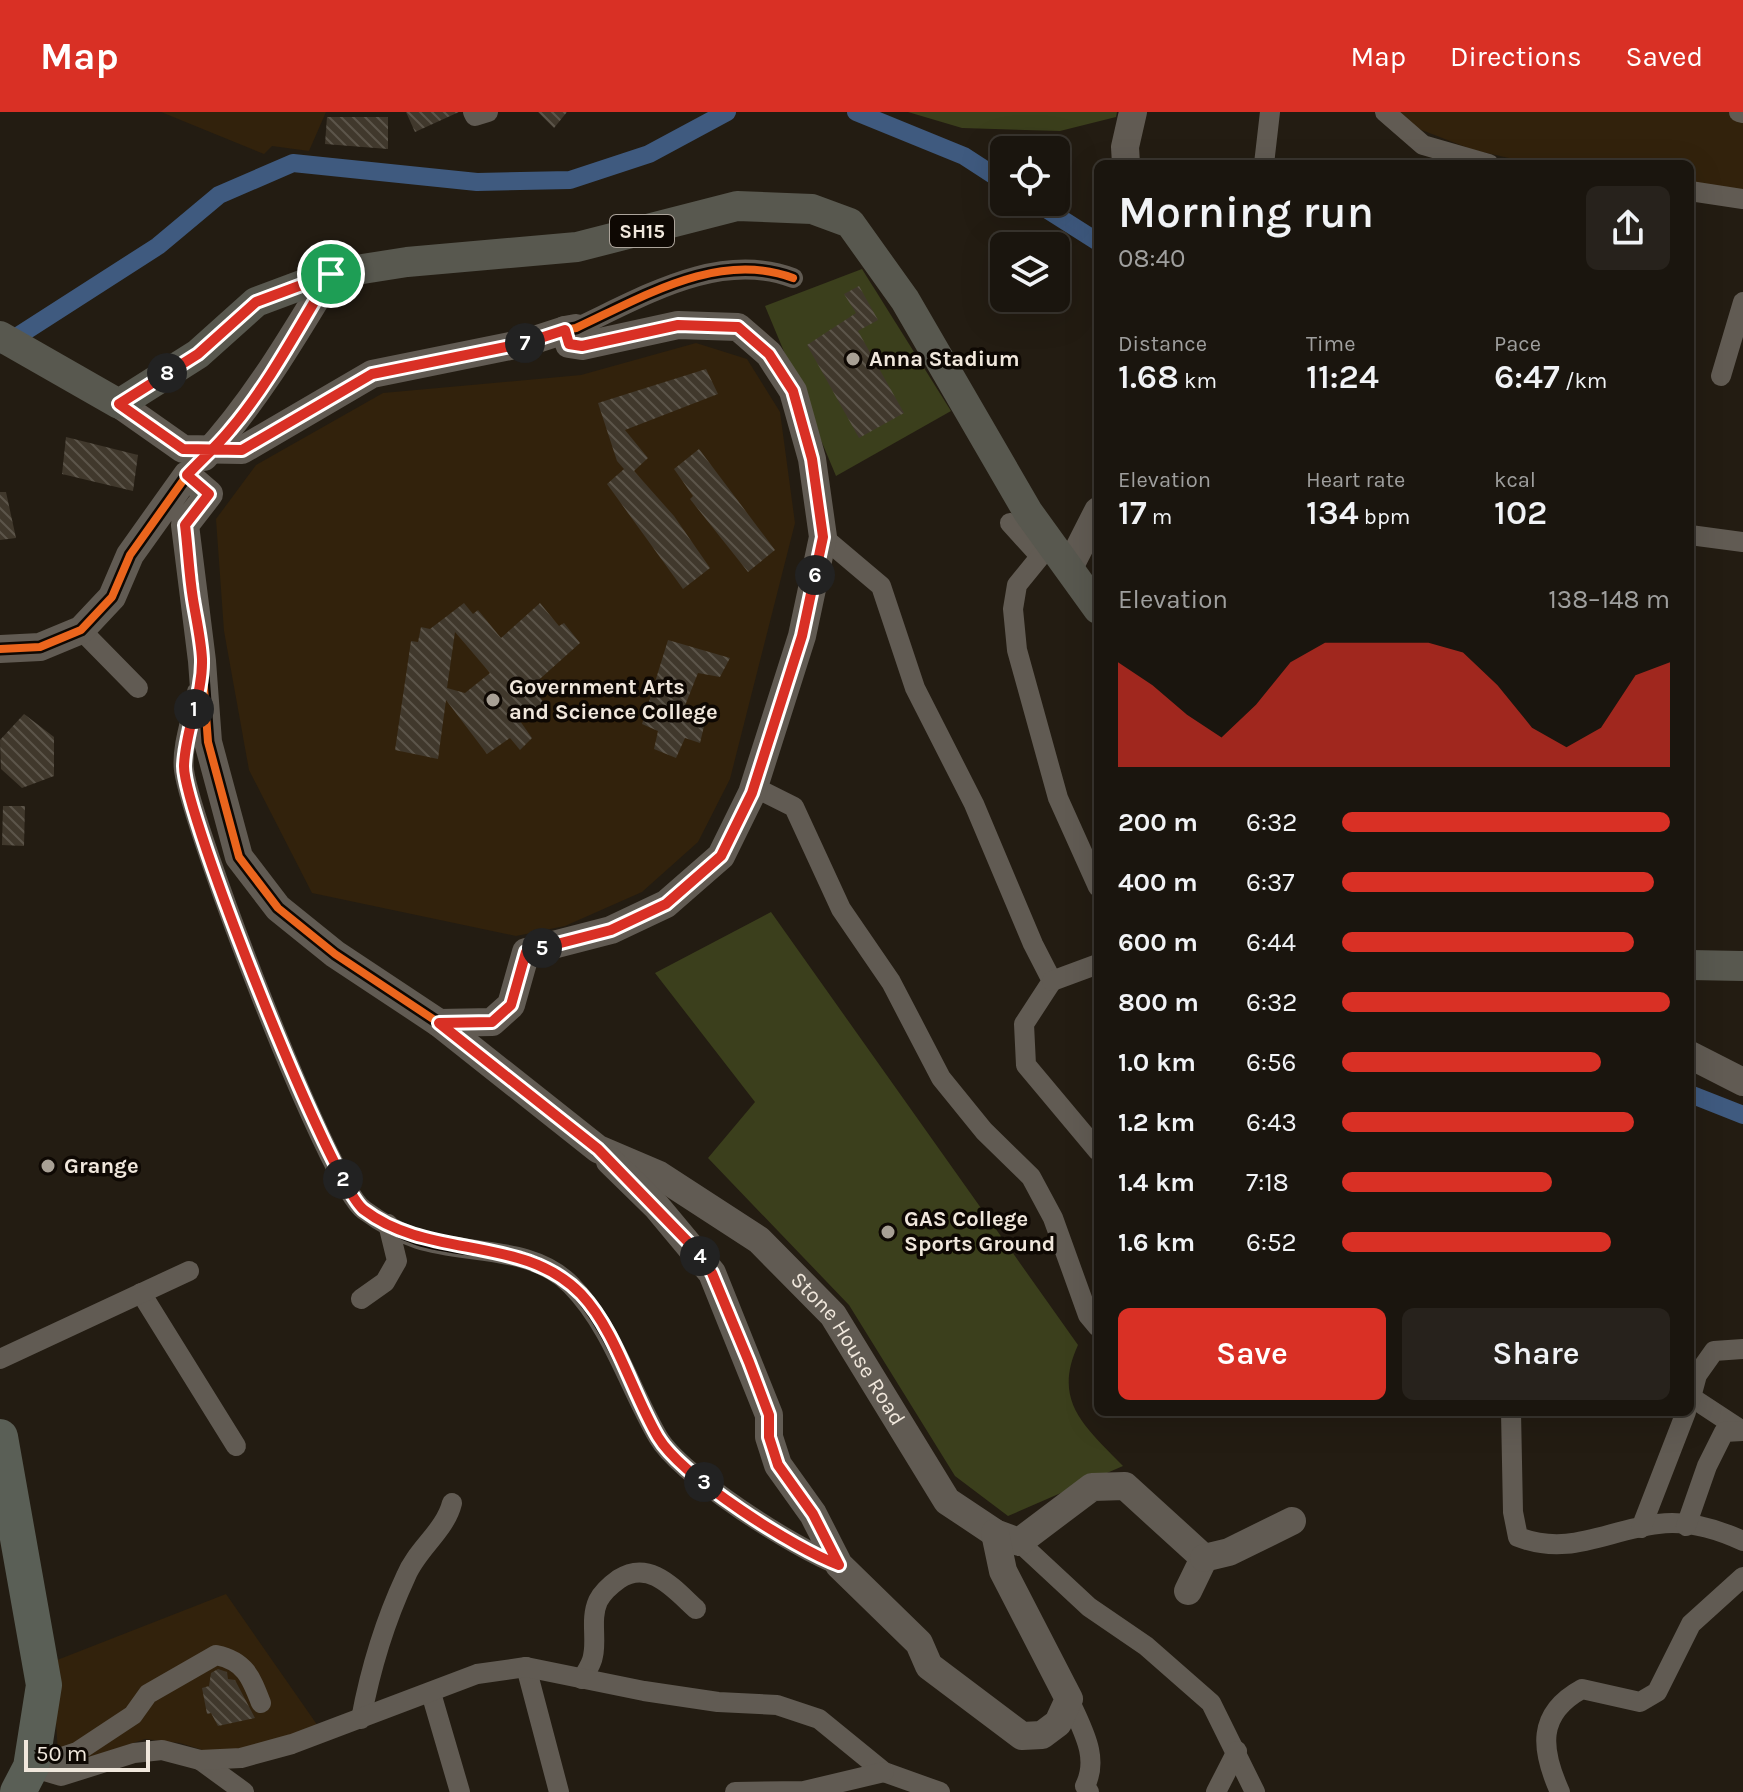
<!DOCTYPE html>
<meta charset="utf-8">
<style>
body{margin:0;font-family:Karla,sans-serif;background:#27221c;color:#f1f3f6;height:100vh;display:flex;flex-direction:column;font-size:30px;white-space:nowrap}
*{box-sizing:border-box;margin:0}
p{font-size:26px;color:#9f9f9e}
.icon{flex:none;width:44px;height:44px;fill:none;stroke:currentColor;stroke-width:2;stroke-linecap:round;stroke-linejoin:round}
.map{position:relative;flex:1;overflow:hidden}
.panel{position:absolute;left:1094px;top:48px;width:600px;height:1256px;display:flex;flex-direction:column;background:#1a150e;border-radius:12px;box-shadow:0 8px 32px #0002,0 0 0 2px #38342e}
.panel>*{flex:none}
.fabs{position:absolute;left:990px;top:24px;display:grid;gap:16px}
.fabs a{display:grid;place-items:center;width:80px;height:80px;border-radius:12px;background:#1a150e;box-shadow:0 8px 32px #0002,0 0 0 2px #38342e;font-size:40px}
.scale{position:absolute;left:24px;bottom:20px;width:126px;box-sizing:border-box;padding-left:8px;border:4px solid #f0e7dc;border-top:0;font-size:22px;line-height:28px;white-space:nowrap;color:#f0e7dc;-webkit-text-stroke:6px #0e0803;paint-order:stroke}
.pin{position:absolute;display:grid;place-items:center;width:68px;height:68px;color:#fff;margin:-34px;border:4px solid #fff;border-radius:50%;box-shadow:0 2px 8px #0007}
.km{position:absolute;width:40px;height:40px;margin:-20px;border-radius:50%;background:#222;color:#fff;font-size:22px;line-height:40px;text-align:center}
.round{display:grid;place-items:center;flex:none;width:84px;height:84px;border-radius:12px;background:#27221c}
.headline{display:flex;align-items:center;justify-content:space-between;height:136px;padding:0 24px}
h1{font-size:44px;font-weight:600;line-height:60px}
.stats{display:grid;grid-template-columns:repeat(3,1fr);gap:12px;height:136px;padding:8px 24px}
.stats div{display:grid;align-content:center}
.stats b{font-size:34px;font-weight:600}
.stats small{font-size:22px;font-weight:400}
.stats p{font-size:22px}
.chart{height:224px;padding:16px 24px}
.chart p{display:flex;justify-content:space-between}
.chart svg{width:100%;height:144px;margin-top:8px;fill:#d93025;opacity:.7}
.cta{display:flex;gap:16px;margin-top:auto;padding:16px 24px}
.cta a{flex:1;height:92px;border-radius:12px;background:#d93025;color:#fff;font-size:32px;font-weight:600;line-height:92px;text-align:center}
.cta a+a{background:#27221c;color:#f1f3f6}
ul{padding:0 24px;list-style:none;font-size:26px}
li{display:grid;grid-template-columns:128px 96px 1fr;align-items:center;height:60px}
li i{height:20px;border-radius:10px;background:#d93025}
header{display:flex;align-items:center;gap:48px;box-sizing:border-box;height:112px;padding:0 40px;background:#d93025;color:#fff}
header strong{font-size:38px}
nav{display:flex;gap:44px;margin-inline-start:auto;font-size:28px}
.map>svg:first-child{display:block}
.built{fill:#32220c}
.green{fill:#3b3f1c}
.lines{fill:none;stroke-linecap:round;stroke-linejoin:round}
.canal{stroke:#3f5a7f;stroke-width:18}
.building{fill:url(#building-back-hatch);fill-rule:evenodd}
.street{stroke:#615b53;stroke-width:20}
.secondary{stroke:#615b53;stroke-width:28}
.primary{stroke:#58584f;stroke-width:30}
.highway{stroke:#5a5f56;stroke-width:36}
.cycleway-casing{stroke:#0e0803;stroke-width:13}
.cycleway{stroke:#eb651d;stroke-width:8}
.route-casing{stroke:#fff;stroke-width:16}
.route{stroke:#d93025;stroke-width:10}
.poi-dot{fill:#a8a095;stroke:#0e0803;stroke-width:3}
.labels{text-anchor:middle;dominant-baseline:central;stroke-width:7;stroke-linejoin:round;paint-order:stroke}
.shield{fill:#0e0803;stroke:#aca49b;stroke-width:2}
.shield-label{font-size:20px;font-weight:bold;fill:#f0e7dc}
.poi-label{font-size:22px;font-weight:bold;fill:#f0e7dc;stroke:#0e0803;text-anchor:start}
.street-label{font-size:22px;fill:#f0e7dc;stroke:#0e0803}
</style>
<header>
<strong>Map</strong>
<nav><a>Map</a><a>Directions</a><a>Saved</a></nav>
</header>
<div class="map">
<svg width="1743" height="1680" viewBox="0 0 1743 1680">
<defs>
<pattern id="building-back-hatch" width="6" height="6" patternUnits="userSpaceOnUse" patternTransform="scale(2)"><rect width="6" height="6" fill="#40382c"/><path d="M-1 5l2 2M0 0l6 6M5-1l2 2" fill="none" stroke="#5c554a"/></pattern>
</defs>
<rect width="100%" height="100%" fill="#231c12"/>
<!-- built -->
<g class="built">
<path d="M161,0H326L309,39L272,34L264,42Z"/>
<path d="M1391,0H1743V81L1690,74V52H1536L1473,38L1396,8Z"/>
<path d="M696,231L747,247L780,300L795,411L730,667L698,730L642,780L565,814L516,824L312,781L249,658L224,519L216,407L256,353L383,281L581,263Z"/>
<path d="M226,1482L318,1614L239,1640H209L180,1631L145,1627L59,1656L52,1550Z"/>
</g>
<!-- green -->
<g class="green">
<path d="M908,0H1117L1116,5L1060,19L962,16Z"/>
<path d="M862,157L951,299L836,364L765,194Z"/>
<path d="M771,800L1078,1233C1052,1290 1085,1314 1123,1354L1008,1404L955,1364L849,1193L708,1046L755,990L655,861Z"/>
</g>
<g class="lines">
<!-- canal -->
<g class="canal">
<path d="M856,0L964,44L1004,70"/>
<path d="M1035,90L1098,130"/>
<path d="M4,233L158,134L219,83L293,51L477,70L570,68L649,42L727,0"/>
<path d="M1690,982L1743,1003"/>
</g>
</g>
<!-- building -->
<g class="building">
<path d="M406,0H459L415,20Z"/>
<path d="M538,0H567L554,16Z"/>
<path d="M327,5H388V37L325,32Z"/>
<path d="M859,174L878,208L858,219L904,301L859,326L807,233L856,201L844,182Z"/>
<path d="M706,257L718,282L625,318L648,346L634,359L674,404L710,456L683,477L607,372L624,357L617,349L598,291Z"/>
<path d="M66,325L138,343L133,379L62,362Z"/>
<path d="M699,337L775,438L748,460L690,387L693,384L674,357Z"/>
<path d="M0,380H6L16,426L0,428Z"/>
<path d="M464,491L473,502L478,498L501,526L540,491L559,514L564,511L580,531L532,574L544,591L520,609L532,626L520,638L510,626L487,642L446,588L438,647L395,638L411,529L418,530L421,515L430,517ZM455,520L490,561L465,581L447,576Z"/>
<path d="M668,528L730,546L720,565L698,561L684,596L706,606L700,631L685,626L676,646L654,637L658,619L642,612Z"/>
<path d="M24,602L54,625V664L22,676L1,657L0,628Z"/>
<path d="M3,694H25L24,734L2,733Z"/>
<path d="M218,1557L227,1560L228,1567L235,1568L255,1606L218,1614L211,1601L207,1602L202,1576L209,1574L211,1561Z"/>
</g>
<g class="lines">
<!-- street -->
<g class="street">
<path d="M473,0L475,4L488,0"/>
<path d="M1385,0L1423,33L1489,52"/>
<path d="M1739,0L1743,1"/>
<path d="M1264,52L1270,0"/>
<path d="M1690,79L1743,87"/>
<path d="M576,216C643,185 719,138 793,166"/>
<path d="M1721,264L1743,190"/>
<path d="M1010,411L1040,444"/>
<path d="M1690,423L1743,430"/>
<path d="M823,425L881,474L915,576L974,692L1033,832L1052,869L1024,912L1026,953L1098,1039"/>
<path d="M1052,430L1017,473L1013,497L1017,538L1058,686L1098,775"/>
<path d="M81,518L138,576"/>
<path d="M197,580C193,603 181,635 184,658C191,713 328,1073 364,1098C379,1109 400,1121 418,1127C467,1143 532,1133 571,1173C612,1215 629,1275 658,1325C681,1364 796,1437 839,1453"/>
<path d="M754,675L794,695L841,797L891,870L941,966L984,1019L1031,1065L1053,1106L1088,1203L1098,1215"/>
<path d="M1052,869L1098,852"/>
<path d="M141,1181L236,1334"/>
<path d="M361,1187L385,1170L397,1149L388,1112"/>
<path d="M0,1247L189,1159"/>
<path d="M1691,1285L1741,1318"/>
<path d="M1690,1289L1697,1263L1714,1239L1743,1237"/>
<path d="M1511,1300L1513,1400L1518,1425C1570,1445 1607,1418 1658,1412C1687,1408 1717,1417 1743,1429"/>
<path d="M1686,1414L1707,1354L1724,1320L1743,1319"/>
<path d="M1641,1416L1686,1300"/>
<path d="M1019,1430L1089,1495L1146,1534L1211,1591L1255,1680"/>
<path d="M526,1555L559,1680"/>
<path d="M582,1567C586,1560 592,1552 593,1544C597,1527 590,1507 598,1489C602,1481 612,1472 619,1467C650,1447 674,1477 696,1497"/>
<path d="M431,1581L460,1680"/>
<path d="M1069,1587C1081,1616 1100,1644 1085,1674L1089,1680"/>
<path d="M361,1607C370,1559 385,1509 406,1464C417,1437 445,1419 452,1391"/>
<path d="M200,1648L244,1680"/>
<path d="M31,1655L61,1664L134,1641L162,1638L200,1648L241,1646L292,1632L477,1562L526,1555L644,1579L718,1590L777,1593L819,1607L884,1660L940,1680"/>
<path d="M32,1655L77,1640L133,1603L148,1582L216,1543C245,1549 251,1565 261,1591"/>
<path d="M735,1680L804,1679L884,1660"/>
<path d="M1216,1680L1237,1639"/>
<path d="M1560,1680C1541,1638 1536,1602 1582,1577L1640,1590L1657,1580L1691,1512L1743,1465"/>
</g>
<!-- secondary -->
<g class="secondary">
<path d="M1126,52L1125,35L1133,0"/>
<path d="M119,292L183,337L242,338L372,262L525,231L565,218"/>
<path d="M204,345C255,290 292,226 331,162"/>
<path d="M1070,454L1098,399"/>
<path d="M0,537L40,535L81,518L112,485L130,443L187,363L209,382L185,413L202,549L208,630L239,745L278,796L335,842L439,911L492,910L511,893L526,840L611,818L666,792L721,744L752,681L802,524L823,425L812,347L793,279L769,242L738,215L678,213L582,234L569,232L565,218L576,216"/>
<path id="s1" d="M439,911L598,1037L659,1063L759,1128L833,1203L947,1389L995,1421L1019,1430L1092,1375L1125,1374L1204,1446L1188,1479"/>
<path d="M1690,943L1743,970"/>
<path d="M610,1049L657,1095L712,1161L769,1303V1325L778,1353L813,1402L839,1453L919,1531L929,1554L1022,1624L1042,1623L1058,1611L1069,1587L1003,1459L995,1421"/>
<path d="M1204,1446L1229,1440L1292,1409"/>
</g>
<!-- primary -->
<g class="primary">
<path d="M0,224L119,292L198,242L256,190L331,162L407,150L577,135L737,94L812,97L850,111L905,188L1028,400L1098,497"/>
<path d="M1690,853L1743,854"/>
</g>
<!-- highway -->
<path class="highway" d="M0,1325L44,1573L31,1655L18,1680"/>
<defs>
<g id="cycleway">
<path d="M0,537L40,535L81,518L112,485L130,443L187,363L209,382L185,413L202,549L208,630L239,745L278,796L335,842L439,911L492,910L511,893L526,840L611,818L666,792L721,744L752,681L802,524L823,425L812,347L793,279L769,242L738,215L678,213L582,234L569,232L565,218L576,216C643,185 719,138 793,166"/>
<path d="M197,580C193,603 181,635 184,658C191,713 328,1073 364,1098C379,1109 400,1121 418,1127C467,1143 532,1133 571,1173C612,1215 629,1275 658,1325C681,1364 796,1437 839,1453"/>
</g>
</defs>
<!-- cycleway casing -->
<use href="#cycleway" class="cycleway-casing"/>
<!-- cycleway -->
<use href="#cycleway" class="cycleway"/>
</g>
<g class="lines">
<defs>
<path id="route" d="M331,162C299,214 270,271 230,318C217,334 201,348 187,363L209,382L185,413C188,437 189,462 193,487C196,506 201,527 202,547C203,583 185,618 184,654C183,700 331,1073 364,1098C429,1148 523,1122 581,1182C616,1219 632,1281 658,1325C682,1365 795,1437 839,1453L813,1402L778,1353L769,1325V1303L749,1250L712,1161L692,1134L598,1037L439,911L492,910L511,893L526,840L611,818L666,792L721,744L752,681L802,524L823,425L812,347L793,279L769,242L738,215L678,213L582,234L569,232L565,218L525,231L372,262L242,338L183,337L119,292L198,242L256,190L331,162"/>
</defs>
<!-- route casing -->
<use href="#route" class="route-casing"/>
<!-- route -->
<use href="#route" class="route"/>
</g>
<!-- markers -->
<g class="poi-dot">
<circle cx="853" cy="247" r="8"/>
<circle cx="493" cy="588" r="8"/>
<circle cx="48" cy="1054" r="8"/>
<circle cx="888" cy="1120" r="8"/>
</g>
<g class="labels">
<!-- shield labels -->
<rect class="shield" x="610" y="103" width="64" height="32" rx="6"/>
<g class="shield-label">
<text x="642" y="119">SH15</text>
</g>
<!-- poi labels -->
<g class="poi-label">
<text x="869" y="247">Anna Stadium</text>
<text x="509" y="575">Government Arts<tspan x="509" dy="25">and Science College</tspan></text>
<text x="64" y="1054">Grange</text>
<text x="904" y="1107">GAS College<tspan x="904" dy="25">Sports Ground</tspan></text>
</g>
<!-- street labels -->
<g class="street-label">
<text stroke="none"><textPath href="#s1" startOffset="530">Stone House Road</textPath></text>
</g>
</g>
</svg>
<div class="fabs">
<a><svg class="icon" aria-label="locate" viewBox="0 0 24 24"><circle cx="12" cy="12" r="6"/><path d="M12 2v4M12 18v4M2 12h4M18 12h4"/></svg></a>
<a><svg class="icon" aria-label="layers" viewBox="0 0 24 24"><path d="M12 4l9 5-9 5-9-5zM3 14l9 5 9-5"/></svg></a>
</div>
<div class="scale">50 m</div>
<div class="pin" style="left:331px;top:162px;background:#1e9e55"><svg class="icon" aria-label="arrive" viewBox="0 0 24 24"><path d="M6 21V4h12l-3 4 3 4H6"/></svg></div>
<b class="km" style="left:194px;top:597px">1</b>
<b class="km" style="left:343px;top:1067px">2</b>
<b class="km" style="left:704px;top:1370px">3</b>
<b class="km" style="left:700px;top:1144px">4</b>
<b class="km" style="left:542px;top:836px">5</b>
<b class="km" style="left:815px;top:463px">6</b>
<b class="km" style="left:525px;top:231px">7</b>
<b class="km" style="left:167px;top:261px">8</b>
<section class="panel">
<div class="headline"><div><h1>Morning run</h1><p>08:40</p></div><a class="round"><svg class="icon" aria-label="share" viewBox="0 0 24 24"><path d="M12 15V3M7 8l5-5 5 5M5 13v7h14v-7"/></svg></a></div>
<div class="stats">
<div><p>Distance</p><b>1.68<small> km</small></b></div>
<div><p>Time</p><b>11:24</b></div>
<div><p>Pace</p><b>6:47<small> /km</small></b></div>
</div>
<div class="stats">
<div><p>Elevation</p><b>17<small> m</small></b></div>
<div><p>Heart rate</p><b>134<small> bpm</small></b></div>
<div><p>kcal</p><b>102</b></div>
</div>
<div class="chart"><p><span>Elevation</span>138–148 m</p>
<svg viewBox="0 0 160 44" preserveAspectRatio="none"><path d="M0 44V12L10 19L20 28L30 35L40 25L50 12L60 6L70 6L80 6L90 6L100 9L110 19L120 32L130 38L140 32L150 16L160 12V44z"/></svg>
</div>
<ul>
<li><b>200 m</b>6:32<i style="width:100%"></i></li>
<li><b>400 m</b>6:37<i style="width:95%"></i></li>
<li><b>600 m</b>6:44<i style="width:89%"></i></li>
<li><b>800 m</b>6:32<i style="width:100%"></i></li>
<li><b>1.0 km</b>6:56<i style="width:79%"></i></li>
<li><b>1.2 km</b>6:43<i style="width:89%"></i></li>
<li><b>1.4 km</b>7:18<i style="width:64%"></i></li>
<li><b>1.6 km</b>6:52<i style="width:82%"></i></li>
</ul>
<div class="cta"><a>Save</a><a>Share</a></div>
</section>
</div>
